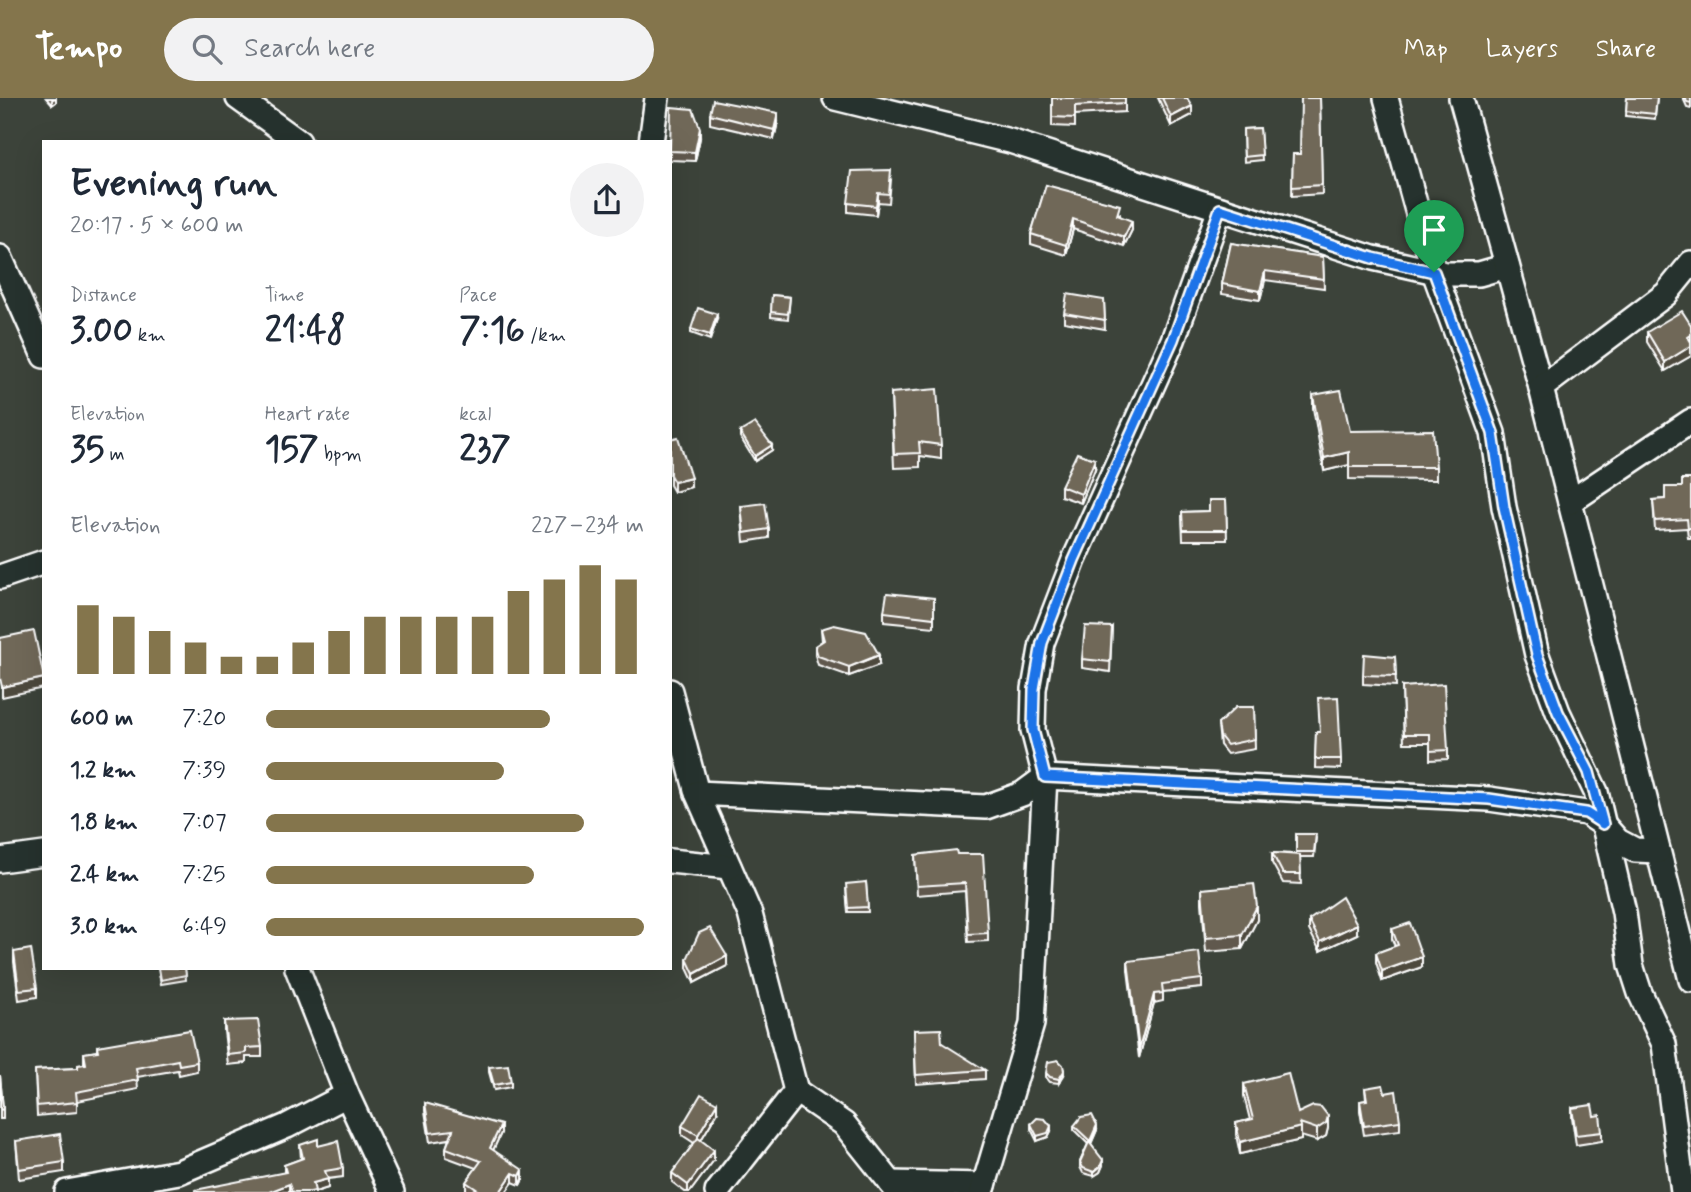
<!DOCTYPE html>
<meta charset="utf-8">
<style>
body{margin:0;font-family:Mynerve,sans-serif;background:#f2f2f3;color:#1f2937;height:100vh;display:flex;flex-direction:column;font-size:26px;white-space:nowrap}
*{box-sizing:border-box;margin:0}
p{font-size:23px;color:#747a83}
.icon{flex:none;width:38px;height:38px;fill:none;stroke:currentColor;stroke-width:2;stroke-linecap:round;stroke-linejoin:round}
.map{position:relative;flex:1;overflow:hidden}
.side{position:absolute;left:42px;top:42px;width:630px;height:830px;display:flex;flex-direction:column;background:#fff;border-radius:0px;box-shadow:0 7px 28px #0002}
.side>*{flex:none}
.pin{position:absolute;display:grid;place-items:center;width:60px;height:60px;color:#fff;margin:-72px -30px;border-radius:50% 50% 50% 0;rotate:-45deg;box-shadow:0 0 7px #0007}
.pin .icon{rotate:45deg}
.round{display:grid;place-items:center;flex:none;width:74px;height:74px;border-radius:37px;background:#f2f2f3}
.overview{display:flex;align-items:center;justify-content:space-between;height:119px;padding:0 28px}
h1{font-size:38px;font-weight:700;line-height:52px}
.stats{display:grid;grid-template-columns:repeat(3,1fr);gap:10px;height:119px;padding:7px 28px}
.stats div{display:grid;align-content:center}
.stats b{font-size:35px;font-weight:700}
.stats small{font-size:19px;font-weight:400}
.stats p{font-size:19px}
.chart{height:196px;padding:14px 28px}
.chart p{display:flex;justify-content:space-between}
.chart svg{width:100%;height:126px;margin-top:7px;stroke:#84754c;stroke-width:6}
ul{padding:0 28px;list-style:none;font-size:23px}
li{display:grid;grid-template-columns:112px 84px 1fr;align-items:center;height:52px}
li i{height:18px;border-radius:9px;background:#84754c}
header{display:flex;align-items:center;gap:42px;box-sizing:border-box;height:98px;padding:0 35px;background:#84754c;color:#fff}
header strong{font-size:33px}
nav{display:flex;gap:38px;margin-inline-start:auto;font-size:24px}
.search{width:490px;height:63px;background:#f2f2f3;display:flex;align-items:center;gap:18px;box-sizing:border-box;padding:0 24px;border-radius:38px;color:#747a83;font-size:26px}
.map>svg:first-child{display:block}
.lines{fill:none;stroke-linecap:round;stroke-linejoin:round}
.minor-casing{stroke:#fff;stroke-width:28}
.minor{stroke:#26332d;stroke-width:23}
.wall{fill:#60594d;stroke:#fff;stroke-width:2}
.shaded-wall{fill:#4e483e;stroke:#fff;stroke-width:2}
.building{fill:#706759;stroke:#fff;stroke-width:2}
.route-casing{stroke:#fff;stroke-width:14}
.route{stroke:#1a73e8;stroke-width:9}
</style>
<header>
<strong>Tempo</strong>
<div class="search"><svg class="icon" aria-label="search" viewBox="0 0 24 24"><circle cx="10" cy="10" r="6"/><path d="M15 15l6 6"/></svg>Search here</div>
<nav><a>Map</a><a>Layers</a><a>Share</a></nav>
</header>
<div class="map">
<svg width="1691" height="1094" viewBox="0 0 1691 1094">
<rect width="100%" height="100%" fill="#3c433a"/>
<filter id="ink" filterUnits="userSpaceOnUse"><feTurbulence type="fractalNoise" baseFrequency=".0143" numOctaves="2"/><feDisplacementMap in="SourceGraphic" scale="14" xChannelSelector="R" yChannelSelector="G"/><feConvolveMatrix kernelMatrix="1 2 1 2 8 2 1 2 1" color-interpolation-filters="sRGB"/></filter>
<g filter="url(#ink)">
<g class="lines">
<defs>
<g id="minor">
<path d="M238,0L299,44"/>
<path d="M835,0L1010,43L1373,160L1445,176H1479L1507,168"/>
<path d="M1386,0L1434,174L1493,335L1504,409L1537,557L1558,614L1596,694L1624,814L1631,867L1640,895L1664,946L1683,1094"/>
<path d="M1461,0L1541,290L1691,882"/>
<path d="M651,44L657,0"/>
<path d="M0,159L44,258"/>
<path d="M1541,290L1666,196L1691,165"/>
<path d="M1570,404L1691,323"/>
<path d="M0,479L44,464"/>
<path d="M670,593L697,695L750,816L796,993L717,1094"/>
<path d="M697,695L986,709L1022,696L1045,679L1489,701L1586,715L1603,726L1618,743L1635,752L1658,753"/>
<path d="M0,762L44,756"/>
<path d="M670,763L729,769"/>
<path d="M297,870L347,997L392,1094"/>
<path d="M796,993L844,1026L898,1094"/>
<path d="M891,1085L984,1087"/>
<path d="M67,1094L179,1074L287,1028L347,997"/>
<path d="M982,1094L1032,926L1045,679L1033,632L1034,591L1042,545L1074,462L1173,242L1220,111"/>
</g>
</defs>
<!-- minor casing -->
<use href="#minor" class="minor-casing"/>
<!-- minor -->
<use href="#minor" class="minor"/>
</g>
<!-- wall -->
<g class="wall">
<path d="M46,0H56V4L52,7Z"/>
<path d="M1052,0L1125,5V14L1075,17V29L1052,28Z"/>
<path d="M1158,0H1187L1192,17L1171,28Z"/>
<path d="M1320,0L1322,96L1292,98L1293,56H1300Z"/>
<path d="M1627,0H1657L1655,21L1626,18Z"/>
<path d="M1683,0H1691V10L1687,9Z"/>
<path d="M710,16L778,24L774,41L710,26Z"/>
<path d="M1260,30L1262,62L1244,64L1243,31Z"/>
<path d="M700,40L695,63L670,62V44Z"/>
<path d="M891,82L889,105L878,104L876,117L848,114V105Z"/>
<path d="M1046,87L1120,116V118L1132,132L1124,148L1073,131L1066,157L1031,146V136Z"/>
<path d="M1231,145L1323,159L1324,190L1265,182L1260,202L1222,196V186Z"/>
<path d="M772,197L790,199L788,221L771,219Z"/>
<path d="M1104,202L1105,231L1064,224V215Z"/>
<path d="M717,221L710,242L691,235V231Z"/>
<path d="M1691,227V258L1665,273L1647,244V234Z"/>
<path d="M891,295L941,347V361L920,358V369L894,370Z"/>
<path d="M1313,297L1350,333L1436,369V382L1349,381V367L1324,373L1313,310Z"/>
<path d="M740,334L772,352L755,363L740,339Z"/>
<path d="M670,341L691,389L674,394L670,387Z"/>
<path d="M1095,371L1081,405L1061,398V388Z"/>
<path d="M1691,381V440H1688L1687,430L1655,432L1653,402L1665,401L1682,389Z"/>
<path d="M1226,402L1227,442H1183L1182,414L1209,413Z"/>
<path d="M741,408L769,431V440L744,444Z"/>
<path d="M934,500V529L884,524V514Z"/>
<path d="M1112,529L1110,574L1082,570V561Z"/>
<path d="M821,531L879,567L849,578L818,567L815,557V548L822,543Z"/>
<path d="M1395,559L1396,588L1363,586V577Z"/>
<path d="M1402,589L1448,652V661L1430,662V645H1404Z"/>
<path d="M1254,609L1255,651L1227,656L1220,647L1218,626Z"/>
<path d="M1316,634H1319L1341,661V671L1315,670Z"/>
<path d="M1296,736L1316,740L1314,759H1300L1301,786L1283,785L1272,765V755L1296,756Z"/>
<path d="M957,756L988,835V843L968,844L965,793L917,797L915,757Z"/>
<path d="M866,784L868,814H848L846,791Z"/>
<path d="M1202,791L1257,822L1242,851L1206,854L1202,805Z"/>
<path d="M1309,822L1357,836L1320,853L1309,832Z"/>
<path d="M1392,831L1422,869L1382,883L1376,864V855L1395,848L1392,841Z"/>
<path d="M14,854L37,890V899L19,902L14,864Z"/>
<path d="M687,861L727,868L694,885L687,870Z"/>
<path d="M1128,863L1202,881V890L1163,894V903L1154,905L1139,960L1128,872Z"/>
<path d="M158,870H185L186,882L161,886Z"/>
<path d="M224,923L262,949V959H246V965L228,967L224,933Z"/>
<path d="M914,932L985,972V981L916,986Z"/>
<path d="M97,948L197,964V973L179,977L178,972L137,979L138,991L77,1003V1014L37,1018L35,972L78,970V967L84,966V955L97,953Z"/>
<path d="M489,969L511,984V989L494,992L489,974Z"/>
<path d="M1046,975L1064,977L1059,985L1050,984L1046,979Z"/>
<path d="M0,977L3,1011V1021H0Z"/>
<path d="M1244,986L1328,1030L1326,1038L1317,1043L1301,1038V1042L1240,1056L1236,1037V1025L1250,1022L1244,998Z"/>
<path d="M1365,990L1385,995L1400,1023V1032L1364,1037L1360,1013V1003L1366,1002Z"/>
<path d="M425,1005L501,1035L493,1052L523,1081L520,1087L513,1084L506,1094H468L466,1093V1084L476,1070L446,1059V1050L449,1041L430,1044L425,1013Z"/>
<path d="M1572,1010L1602,1034V1043L1576,1047L1572,1020Z"/>
<path d="M717,1015L701,1042L714,1062L690,1094H685L672,1084V1075L694,1045L682,1037V1028Z"/>
<path d="M1031,1026L1051,1033L1048,1039L1037,1043L1031,1031Z"/>
<path d="M1074,1028L1097,1032L1091,1046L1103,1067L1100,1074L1094,1078L1083,1075L1080,1069V1064L1088,1046L1074,1032Z"/>
<path d="M16,1043L64,1064V1074L19,1081Z"/>
<path d="M300,1047L318,1048L343,1070V1079L328,1081V1090L315,1094H195L284,1075V1067L301,1061Z"/>
</g>
<!-- shaded-wall -->
<g class="shaded-wall">
<path d="M55,0H56V4L52,7V2Z"/>
<path d="M1192,8V17L1171,28V19Z"/>
<path d="M778,15V24L774,41V32Z"/>
<path d="M700,30V40L695,63V54Z"/>
<path d="M878,95V104L876,117V108Z"/>
<path d="M1073,121V131L1066,157V147Z"/>
<path d="M1132,123V132L1124,148V139Z"/>
<path d="M1265,173V182L1260,202V193Z"/>
<path d="M717,216V221L710,242V237Z"/>
<path d="M1691,248V258L1665,273V264Z"/>
<path d="M772,347V352L755,363V358Z"/>
<path d="M1349,354V367L1324,373V360Z"/>
<path d="M1095,361V371L1081,405V396Z"/>
<path d="M691,380V389L674,394V384Z"/>
<path d="M879,557V567L849,578V569Z"/>
<path d="M44,580V590L2,599V589Z"/>
<path d="M1257,808V822L1242,851V837Z"/>
<path d="M1357,826V836L1320,853V844Z"/>
<path d="M727,858V868L694,885V876Z"/>
<path d="M1422,859V869L1382,883V873Z"/>
<path d="M1154,896V905L1139,960V951Z"/>
<path d="M1064,973V977L1059,985V981Z"/>
<path d="M717,1005V1015L698,1047V1037Z"/>
<path d="M1328,1018V1030L1326,1038L1317,1043V1031Z"/>
<path d="M501,1027V1035L490,1059V1050Z"/>
<path d="M1097,1027V1032L1090,1048V1043Z"/>
<path d="M1051,1028V1033L1048,1039L1037,1043V1038Z"/>
<path d="M1301,1029V1042L1240,1056V1044Z"/>
<path d="M714,1052V1062L690,1094H688V1087Z"/>
<path d="M1103,1062V1067L1100,1074L1094,1078V1074Z"/>
<path d="M523,1072V1081L520,1087V1078Z"/>
<path d="M513,1075V1084L506,1094H500Z"/>
<path d="M328,1081V1090L315,1094H310L313,1085Z"/>
<path d="M289,1086V1094H269Z"/>
</g>
<!-- building -->
<g class="building">
<path d="M1052,0H1125V5L1075,8V20L1052,19Z"/>
<path d="M1162,0H1187L1192,8L1171,19Z"/>
<path d="M1301,0H1320L1322,87L1292,89L1293,56H1300Z"/>
<path d="M1627,0H1657L1655,16L1626,13Z"/>
<path d="M1685,0H1691V5L1687,4Z"/>
<path d="M713,2L778,15L774,32L710,16Z"/>
<path d="M671,9L693,11L700,30L695,54L670,53Z"/>
<path d="M1260,30L1262,57L1244,59L1243,31Z"/>
<path d="M891,72L889,96L878,95L876,108L848,105L852,73Z"/>
<path d="M1046,87L1120,107L1117,117L1132,123L1124,139L1073,121L1066,147L1031,136Z"/>
<path d="M1231,145L1323,159L1324,181L1265,173L1260,193L1222,186Z"/>
<path d="M1067,196L1104,202L1105,222L1064,215Z"/>
<path d="M772,197L790,199L788,216L771,214Z"/>
<path d="M698,210L717,216L710,237L691,231Z"/>
<path d="M1682,213L1691,227V237L1688,239L1691,244V248L1665,264L1647,234Z"/>
<path d="M937,291L941,347L919,344L920,355L894,356L891,295Z"/>
<path d="M1341,292L1350,333L1433,332L1436,369H1349V354L1324,360L1313,297Z"/>
<path d="M755,325L772,347L755,358L740,334Z"/>
<path d="M678,339L691,380L674,384L670,377V341Z"/>
<path d="M1077,355L1095,361L1081,396L1061,388Z"/>
<path d="M1682,381H1691V430H1688L1687,421L1655,423L1653,402L1665,401V389H1682Z"/>
<path d="M1209,402H1226L1227,432H1183L1182,414L1209,413Z"/>
<path d="M765,405L769,431L744,435L741,408Z"/>
<path d="M887,495L934,500V520L884,514Z"/>
<path d="M834,527L866,534L879,557L849,569L818,558L815,548L824,542L821,531Z"/>
<path d="M1085,528L1112,529L1110,564L1082,561Z"/>
<path d="M34,533L44,580L2,589L0,580V540Z"/>
<path d="M1364,556L1395,559L1396,578L1363,577Z"/>
<path d="M1444,586L1448,652L1430,653V636H1404L1402,589Z"/>
<path d="M1338,599L1341,661H1315L1316,634H1320L1318,600Z"/>
<path d="M1236,609H1254L1255,641L1227,647L1220,638L1218,626Z"/>
<path d="M1296,736H1316L1314,754H1296Z"/>
<path d="M956,752L957,756H983L988,835L968,836L965,785L917,788L915,757Z"/>
<path d="M1272,755L1300,757L1301,776H1283Z"/>
<path d="M866,784L868,809L848,810L846,786Z"/>
<path d="M1254,786L1257,808L1242,837L1206,840L1202,791Z"/>
<path d="M1342,799L1357,826L1320,844L1309,822Z"/>
<path d="M1410,825L1422,859L1382,873L1376,855L1398,847L1392,831Z"/>
<path d="M710,830L727,858L694,876L687,861L699,835Z"/>
<path d="M31,851L37,890L19,892L14,854Z"/>
<path d="M1199,854L1202,881L1162,886L1163,895L1154,896L1139,951L1128,863Z"/>
<path d="M159,870H185L186,877L161,882Z"/>
<path d="M258,922L262,949L246,950V955L228,957L224,923Z"/>
<path d="M941,931L942,945L985,972L916,977L914,932Z"/>
<path d="M190,932L197,964L179,967L178,962L136,970L138,982L76,994L77,1004L37,1008L35,972L78,970V967L86,966L84,955L98,953L97,948Z"/>
<path d="M1058,962L1063,967L1064,973L1059,981L1050,979L1046,975L1048,964Z"/>
<path d="M508,967L511,984L494,987L489,969Z"/>
<path d="M1288,975L1298,1015L1313,1008L1321,1009L1328,1018L1326,1025L1317,1031L1300,1025L1301,1029L1240,1044L1236,1025L1253,1021L1244,986Z"/>
<path d="M0,977L3,1011L0,1012Z"/>
<path d="M1383,987L1385,995L1396,993L1400,1023L1364,1028L1360,1003L1367,1002L1365,990Z"/>
<path d="M701,996L717,1005L698,1037L682,1028Z"/>
<path d="M425,1005L501,1027L490,1050L523,1072L520,1078L513,1075L500,1094H481L466,1084L481,1063L446,1050L453,1032L430,1035Z"/>
<path d="M1592,1007L1594,1018L1600,1017L1602,1034L1576,1037L1572,1010Z"/>
<path d="M1092,1017L1097,1027L1090,1043L1074,1028L1081,1019Z"/>
<path d="M1037,1020L1045,1021L1051,1028L1048,1035L1037,1038L1031,1026Z"/>
<path d="M60,1036L64,1064L19,1071L16,1043Z"/>
<path d="M698,1040L714,1052L688,1087L672,1075Z"/>
<path d="M318,1041V1048L338,1043L343,1070L325,1073L328,1081L313,1085L315,1093L310,1094H292L289,1086L269,1094H195V1092L286,1074L284,1067L303,1060L300,1047Z"/>
<path d="M1089,1044L1103,1062L1100,1069L1094,1074L1083,1070L1080,1064Z"/>
</g>
</g>
<g class="lines" filter="url(#ink)">
<defs>
<path id="route" d="M1220,111L1373,160L1434,174L1493,335L1504,409L1537,557L1558,614L1589,674L1603,726L1586,715L1489,701L1045,679L1033,632L1034,591L1042,545L1074,462L1173,242Z"/>
</defs>
<!-- route casing -->
<use href="#route" class="route-casing"/>
<!-- route -->
<use href="#route" class="route"/>
</g>
</svg>
<div class="pin" style="left:1434px;top:174px;background:#1e9e55"><svg class="icon" aria-label="arrive" viewBox="0 0 24 24"><path d="M6 21V4h12l-3 4 3 4H6"/></svg></div>
<section class="side">
<div class="overview"><div><h1>Evening run</h1><p>20:17 · 5 × 600 m</p></div><a class="round"><svg class="icon" aria-label="share" viewBox="0 0 24 24"><path d="M12 15V3M7 8l5-5 5 5M5 13v7h14v-7"/></svg></a></div>
<div class="stats">
<div><p>Distance</p><b>3.00<small> km</small></b></div>
<div><p>Time</p><b>21:48</b></div>
<div><p>Pace</p><b>7:16<small> /km</small></b></div>
</div>
<div class="stats">
<div><p>Elevation</p><b>35<small> m</small></b></div>
<div><p>Heart rate</p><b>157<small> bpm</small></b></div>
<div><p>kcal</p><b>237</b></div>
</div>
<div class="chart"><p><span>Elevation</span>227–234 m</p>
<svg viewBox="0 0 160 44" preserveAspectRatio="none"><path d="M5 44V20M15 44V24M25 44V29M35 44V33M45 44V38M55 44V38M65 44V33M75 44V29M85 44V24M95 44V24M105 44V24M115 44V24M125 44V15M135 44V11M145 44V6M155 44V11"/></svg>
</div>
<ul>
<li><b>600 m</b>7:20<i style="width:75%"></i></li>
<li><b>1.2 km</b>7:39<i style="width:63%"></i></li>
<li><b>1.8 km</b>7:07<i style="width:84%"></i></li>
<li><b>2.4 km</b>7:25<i style="width:71%"></i></li>
<li><b>3.0 km</b>6:49<i style="width:100%"></i></li>
</ul>
</section>
</div>
